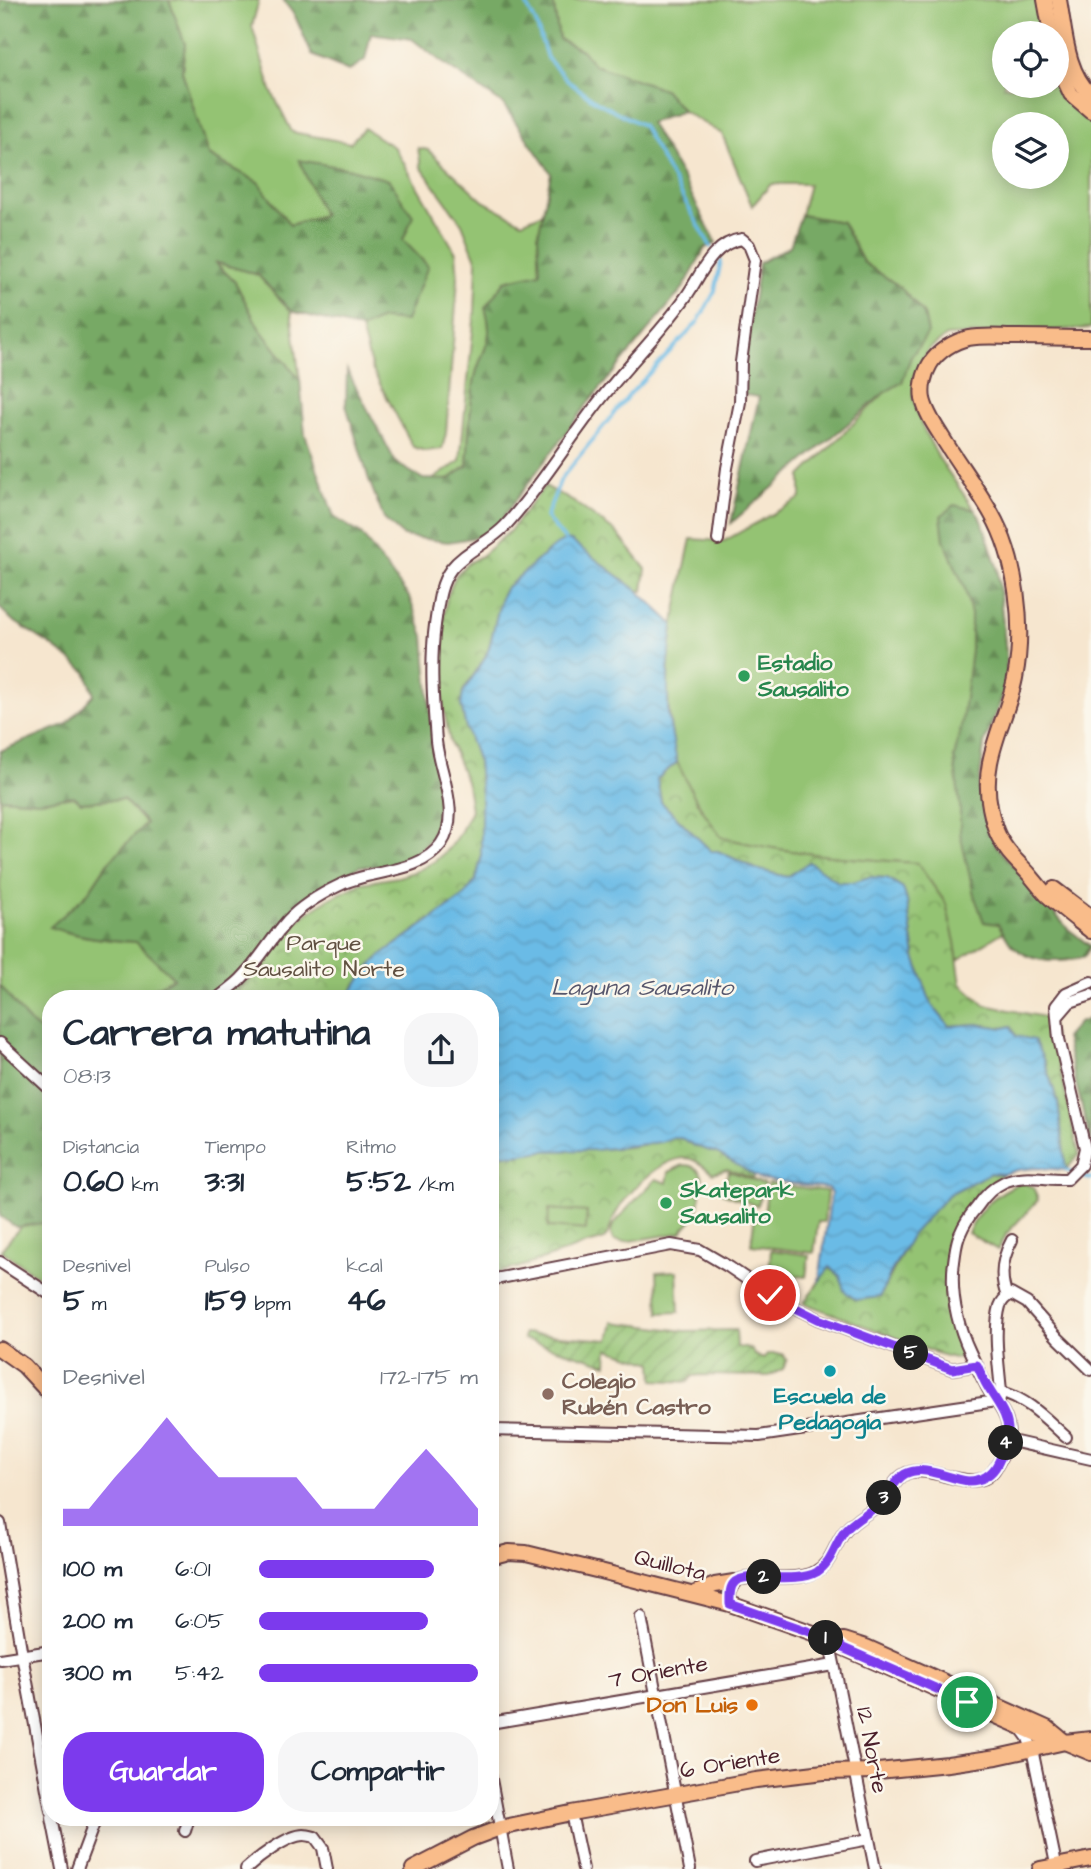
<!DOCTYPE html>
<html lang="es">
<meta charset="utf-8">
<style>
body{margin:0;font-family:"Architects Daughter",sans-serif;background:#f6f6f7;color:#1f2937;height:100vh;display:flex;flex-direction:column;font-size:26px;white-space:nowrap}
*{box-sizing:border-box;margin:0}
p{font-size:23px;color:#747a83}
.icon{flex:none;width:38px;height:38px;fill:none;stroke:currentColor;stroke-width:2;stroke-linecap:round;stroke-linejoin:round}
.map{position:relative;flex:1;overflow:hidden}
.drawer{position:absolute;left:42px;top:990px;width:457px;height:836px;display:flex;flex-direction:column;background:#fff;border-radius:28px;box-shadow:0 4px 18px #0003}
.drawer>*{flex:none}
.controls{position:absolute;left:992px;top:21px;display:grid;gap:14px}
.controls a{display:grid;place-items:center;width:77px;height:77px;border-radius:50%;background:#fff;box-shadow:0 4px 18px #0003;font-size:35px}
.pin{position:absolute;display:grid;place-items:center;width:60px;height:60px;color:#fff;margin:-30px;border:4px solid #fff;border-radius:50%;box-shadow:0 2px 7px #0007}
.km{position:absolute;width:35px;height:35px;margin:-18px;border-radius:50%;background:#222;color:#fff;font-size:19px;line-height:35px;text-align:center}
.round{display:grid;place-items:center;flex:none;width:74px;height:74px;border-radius:28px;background:#f6f6f7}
.summary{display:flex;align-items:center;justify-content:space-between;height:119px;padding:0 21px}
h1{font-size:38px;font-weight:800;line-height:52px}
.metrics{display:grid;grid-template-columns:repeat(3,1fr);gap:10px;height:119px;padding:7px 21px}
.metrics div{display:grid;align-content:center}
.metrics b{font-size:30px;font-weight:800}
.metrics small{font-size:19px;font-weight:400}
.metrics p{font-size:19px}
.chart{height:196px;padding:14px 21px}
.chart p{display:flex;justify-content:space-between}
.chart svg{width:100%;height:126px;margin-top:7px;fill:#7c3aed;opacity:.7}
.cta{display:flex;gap:14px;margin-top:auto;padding:14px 21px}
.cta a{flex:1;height:80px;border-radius:28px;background:#7c3aed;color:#fff;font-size:28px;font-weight:800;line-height:80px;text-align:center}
.cta a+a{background:#f6f6f7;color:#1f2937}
ul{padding:0 21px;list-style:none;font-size:23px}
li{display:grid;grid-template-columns:112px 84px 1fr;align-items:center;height:52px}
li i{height:18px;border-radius:9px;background:#7c3aed}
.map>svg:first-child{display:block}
.grass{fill:#94c373;stroke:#6f714f;stroke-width:2;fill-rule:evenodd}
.forest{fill:url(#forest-firs);stroke:#606448;stroke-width:2}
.park{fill:url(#park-crowns);stroke:#6f714f;stroke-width:2;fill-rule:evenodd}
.garden{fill:url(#garden-furrows);stroke:#6f714f;stroke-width:2}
.water{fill:url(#water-waves);stroke:#5a6d88;stroke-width:2}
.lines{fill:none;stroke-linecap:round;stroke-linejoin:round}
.stream{stroke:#6bbbe6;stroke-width:3.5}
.minor-casing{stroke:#643d44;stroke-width:14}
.major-casing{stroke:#643d44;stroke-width:18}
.minor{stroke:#fff;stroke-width:10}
.major{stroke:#f9bc8a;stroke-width:14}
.route-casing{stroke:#fff;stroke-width:14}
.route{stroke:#7c3aed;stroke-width:9}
.leisure-dot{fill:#2e9e5b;stroke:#fbf7ec;stroke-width:2.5}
.culture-dot{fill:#0f9aa8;stroke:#fbf7ec;stroke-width:2.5}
.education-dot{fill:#8d6e63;stroke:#fbf7ec;stroke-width:2.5}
.food-dot{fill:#e8710a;stroke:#fbf7ec;stroke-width:2.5}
.labels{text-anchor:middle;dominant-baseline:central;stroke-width:5;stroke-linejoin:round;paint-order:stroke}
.leisure-label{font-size:23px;font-weight:bold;fill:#27864d;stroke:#fbf7ec;text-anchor:start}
.park-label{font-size:23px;fill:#605041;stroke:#fbf7ec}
.education-label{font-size:23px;font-weight:bold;fill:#785e54;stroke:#fbf7ec;text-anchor:start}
.culture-label{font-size:23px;font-weight:bold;fill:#0d838f;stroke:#fbf7ec}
.street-label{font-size:23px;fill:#4a1f2b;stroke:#fbf7ec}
.food-label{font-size:23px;font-weight:bold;fill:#c56008;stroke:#fbf7ec;text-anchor:end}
.water-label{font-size:24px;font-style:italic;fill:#56566c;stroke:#fbf7ec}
</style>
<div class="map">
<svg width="1091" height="1869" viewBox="0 0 1091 1869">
<defs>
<pattern id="forest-firs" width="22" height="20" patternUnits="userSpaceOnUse" patternTransform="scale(1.75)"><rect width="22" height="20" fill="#77a965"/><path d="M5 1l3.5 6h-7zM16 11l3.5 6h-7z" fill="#648953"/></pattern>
<pattern id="park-crowns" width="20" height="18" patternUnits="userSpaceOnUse" patternTransform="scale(1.75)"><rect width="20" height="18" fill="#94c373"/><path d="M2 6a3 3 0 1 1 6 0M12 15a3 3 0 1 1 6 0" fill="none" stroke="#7b9e5f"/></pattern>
<pattern id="garden-furrows" width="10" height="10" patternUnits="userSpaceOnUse" patternTransform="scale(1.75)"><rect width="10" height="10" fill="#94c373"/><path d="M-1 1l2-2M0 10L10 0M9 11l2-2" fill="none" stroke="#7b9e5f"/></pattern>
<pattern id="water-waves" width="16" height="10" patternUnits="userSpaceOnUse" patternTransform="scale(1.75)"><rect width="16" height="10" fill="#6bbbe6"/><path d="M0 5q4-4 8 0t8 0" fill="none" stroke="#5ea0c5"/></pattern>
</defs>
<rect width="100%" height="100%" fill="#fbf7ec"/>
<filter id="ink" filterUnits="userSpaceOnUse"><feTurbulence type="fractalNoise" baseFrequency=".0143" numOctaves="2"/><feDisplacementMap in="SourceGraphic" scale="14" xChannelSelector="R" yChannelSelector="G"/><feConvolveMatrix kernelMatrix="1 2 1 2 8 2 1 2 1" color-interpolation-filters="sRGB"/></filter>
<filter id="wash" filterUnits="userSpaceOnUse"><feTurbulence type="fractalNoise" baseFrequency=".00686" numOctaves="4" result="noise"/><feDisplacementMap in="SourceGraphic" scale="28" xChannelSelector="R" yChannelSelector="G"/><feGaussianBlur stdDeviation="1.57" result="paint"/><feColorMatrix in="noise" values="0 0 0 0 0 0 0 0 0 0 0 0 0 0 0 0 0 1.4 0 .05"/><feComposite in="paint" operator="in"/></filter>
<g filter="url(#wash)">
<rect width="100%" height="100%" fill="#f6e6cf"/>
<!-- grass -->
<g class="grass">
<path d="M169,0H259L252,26L271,90L292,132L350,143L364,128L395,148L456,253L458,279L446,433L442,449L425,451L413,447L372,369L361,329L381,319L403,240L388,180L351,169L300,161L323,215L289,225L258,182L208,155L182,71L185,44Z"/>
<path d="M553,0H1038L1042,10L1046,33H1004V86H1057V79L1070,101L1091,121V328L947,336L929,349L915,374L913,397L922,426L938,457L982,521L997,567L1006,654L1007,684L984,744L979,786L984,817L995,845L1068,929L1090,946L1084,957C1051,965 1024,963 1003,932L958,960L946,904L917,863C851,858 784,854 720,837C706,815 686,787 677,762C674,754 673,744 672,736C660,669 677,604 691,539L724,541L801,498V476L884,393L902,382L910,357L927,332L900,287L863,262L842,222L801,215L809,184H771L752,206L722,134L683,111L664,89L594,65L582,50L559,39ZM1004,124H1057V177H1004Z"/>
<path d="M418,148L428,150L483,201L522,222L543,213L538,236L540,273L505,281L485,308C497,345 479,350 474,383C469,410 469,439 467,466L448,480H432L460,461L475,310L477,262L462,224L421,167Z"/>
<path d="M213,260L258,275L291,311L300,380L259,328L235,282Z"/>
<path d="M74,796L81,802L123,799L146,824L107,864L87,894L51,927C79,937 106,940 136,942L175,978L133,999H51V1039L28,1021L0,985V798L39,801Z"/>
<path d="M683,1165C692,1165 700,1169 703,1178L693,1187L701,1195L697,1214L680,1233L624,1242L613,1240C611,1234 610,1235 612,1228C617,1217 646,1190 656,1179L667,1183L669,1172Z"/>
<path d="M729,1171L765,1184L757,1206L722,1193Z"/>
<path d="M1022,1182L1033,1187L1038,1200L1007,1233L998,1250L968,1233C980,1206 996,1193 1022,1182Z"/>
<path d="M768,1183L827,1191L824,1222H818L814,1253L751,1245L755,1214H764Z"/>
<path d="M51,1209V1286L1,1250L29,1216Z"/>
<path d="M548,1209L587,1211L586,1230L547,1227Z"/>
<path d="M771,1250L809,1255L806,1277L769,1273Z"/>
<path d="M677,1271L679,1312L659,1313L657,1272Z"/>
</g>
<!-- forest -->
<g class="forest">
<path d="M0,0H169L185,44L182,71L208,155L258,182L290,225L323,215L299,160L351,169L389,180L413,216L403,240L428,266L406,321L381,319L361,329L291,311L258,275L215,262L235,282L259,328L300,380L305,434L334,517L361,534L409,597L424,636L435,767L442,804L431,838L402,867L360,866L295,905L307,950L259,999H133L174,978L136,942C106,940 79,937 50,927L87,894L107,864L146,823L123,799L81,802L74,796L39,801L0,798V751L67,724L94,694L86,672L51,645L12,620L0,608Z"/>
<path d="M283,0H553L559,39L582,50L594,65L664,89L683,111L650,123L686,184L716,243L705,248L684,287L589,402L506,513L496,534L448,542L403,536L384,519L369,480L346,405L347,370L396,463L423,479L448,480L467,466C469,439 469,410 474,383C479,350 497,345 485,308L505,281L540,273L538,236L551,173L503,104L447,66L412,39L371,33L365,60L349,71L312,55L295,16Z"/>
<path d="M801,215L842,222L863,262L900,287L924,314L928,333L911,357L902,382L884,393L731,523L759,397L739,394L759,263L790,246Z"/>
<path d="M954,505L975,510L982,521L997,567L1006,654L1007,684L984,744L979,786L984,817L995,845L1068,929L1090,946L1084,957C1059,963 1029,964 1010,943C1006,937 1002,930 998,924L984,922L974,895L960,833V805L954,758L962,722L971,650V614L965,589L944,540L941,516Z"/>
<path d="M0,985L28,1021L51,1039V1222L16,1227L0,1216Z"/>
<path d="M1091,1018V1145L1065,1038L1078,1023Z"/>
</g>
<!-- park -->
<g class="park">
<path d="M545,486L574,502L617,533L646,569L643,591L637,590L571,541L553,547L506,588L502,594L489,648L485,658L463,691L461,705L466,728L478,762L481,794V859L476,880L463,897L385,952C370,965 357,982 347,999H228L247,983L293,925L309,912L328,899L362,883L398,877L417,871L435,861L448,849L461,831L471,810L467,784L450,742L440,689L442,629L447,597L456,575L468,563L481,556L509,532Z"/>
<path d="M677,762L697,802L721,837C785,854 851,858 917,863L946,904L955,942L961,984L985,1005L1049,1018L1079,1155L1066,1170L1058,1102L1044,1061L1016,1036L1011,1026L1004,1028L977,1024L949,1026L931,1004L915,957L907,901L903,888L887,878L869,877L853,882H838L809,863L787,877L756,869L718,851H711L661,802L657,779Z"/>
<path d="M673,1137L683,1139L695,1146L717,1153L755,1174L752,1178L727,1169L713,1173C705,1167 694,1158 685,1158C659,1159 627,1193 615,1215C611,1222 610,1234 604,1239C598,1242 589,1243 583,1245C551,1256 524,1268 490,1274V1153C509,1155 526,1153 544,1151C587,1149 633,1151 673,1137ZM549,1209L587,1212L586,1230L548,1227Z"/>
<path d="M990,1173L1003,1174L979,1192L959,1221L947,1269V1307L964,1352L957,1359L939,1354L804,1303L829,1267L840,1276L880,1297L912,1233L949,1194Z"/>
</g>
<!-- garden -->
<path class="garden" d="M613,1322L685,1331L736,1330L737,1347L751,1349L755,1355L763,1359L767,1354H782L787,1360L783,1369L769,1376L701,1375L693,1376L687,1382L654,1380L653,1363L608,1349L607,1364L523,1339L524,1333L609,1340Z"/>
<!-- water -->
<path class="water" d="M565,540L571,541L637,590L673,624L668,671V715L677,762L657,779L661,802L711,851H718L756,869L787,877L809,862L838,882H853L869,877L887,878L903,888L907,901L915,957L931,1004L949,1026L977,1024L1004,1028L1011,1026L1016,1036L1034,1040L1044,1061L1058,1102L1066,1170L1036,1168L1017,1170L1003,1174L990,1173L949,1194L912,1234L891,1272L880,1297L856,1300L844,1291L840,1276L830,1267L819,1281L831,1194L828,1188L761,1179L717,1153L695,1146L683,1139L674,1137L661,1142L596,1150L544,1151L514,1155L490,1153V999H347C357,982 370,965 385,952L463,897L476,880L481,859V794L478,762L466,728L461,705L463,692L485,658L489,648L502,594L506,588L553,547Z"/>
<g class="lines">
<!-- stream -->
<g class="stream">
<path d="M524,0L536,23L547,58L569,82L597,102L642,125L711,247"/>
<path d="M565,540L546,517L561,479L629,395L698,322L715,291L721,261"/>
<path d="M1066,1170L1089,1179L1091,1178"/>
</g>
</g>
</g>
<g filter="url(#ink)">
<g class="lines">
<defs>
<g id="minor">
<path d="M217,999C225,992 234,986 241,979C259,961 271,939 287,921C302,905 321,894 340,885C370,869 419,875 441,844C462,813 439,773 436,741C433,702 430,663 435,625C438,606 439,585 451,569C465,551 489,543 505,526C538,490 564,447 594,408C617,377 645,349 669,319C677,309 685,299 691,289C703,269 716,242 742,239L749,245L755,260L741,362L740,402L727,468L718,540"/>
<path d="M1058,1016L1070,1002L1091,995"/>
<path d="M0,1043L51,1090"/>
<path d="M0,1262L51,1295"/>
<path d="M490,1280L671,1245L700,1250L729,1267L770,1295L818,1319L952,1369L977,1365"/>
<path d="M1007,1296C999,1276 1002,1258 1012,1240"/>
<path d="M1001,1392C1027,1398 1047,1420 1066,1437"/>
<path d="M996,1401L1000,1398L1001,1392C999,1366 993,1331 1000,1306C1002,1300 1006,1297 1011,1294L1027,1303L1058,1338L1091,1370"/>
<path d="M490,1430L759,1436L996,1401"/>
<path d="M1007,1440L1091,1459"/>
<path d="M0,1523L22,1655L51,1811"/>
<path d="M730,1604C730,1597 729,1589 734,1583C743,1571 795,1584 815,1572C833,1563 834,1543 846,1530C856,1518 872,1512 883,1500C891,1491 895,1478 907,1473C934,1463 978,1499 996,1467C1003,1456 1010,1440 1008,1427C1006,1411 993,1399 986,1385C980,1374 975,1363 970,1352C955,1320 949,1289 955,1254C956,1247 957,1240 960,1234C964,1224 970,1215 977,1207C983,1198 993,1187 1004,1182C1023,1173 1047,1180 1067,1179L1081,1165L1085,1148L1059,1039L1056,1006L1066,993L1091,982"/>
<path d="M641,1617L690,1869"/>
<path d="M829,1639L875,1869"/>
<path d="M0,1659L51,1651"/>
<path d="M490,1723L834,1665"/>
<path d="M1020,1727L1028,1738L1032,1749L1057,1869"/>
<path d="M490,1774L508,1869"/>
<path d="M571,1813L583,1869"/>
<path d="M52,1818L62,1869"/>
<path d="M185,1831L189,1818"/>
<path d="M755,1861L869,1839"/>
<path d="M77,1869L96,1818"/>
<path d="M246,1869C258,1858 287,1835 304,1835C307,1835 311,1836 315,1837L323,1848L327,1869"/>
</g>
<g id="major">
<path d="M1045,0L1051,33"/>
<path d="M1059,0C1065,32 1066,72 1091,95"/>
<path d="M1057,64L1071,94L1091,111"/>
<path d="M1091,338C1066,338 1041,337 1017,337C1001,337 984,335 969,338C954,341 938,351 930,364C924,374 921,388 923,399C926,413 935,426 942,437C958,463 976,487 991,513C1017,558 1025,628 1015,678C1006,723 980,759 990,807C992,817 994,828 999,837C1006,852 1018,862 1029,874C1035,881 1040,888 1046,894C1060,907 1076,919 1091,931"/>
<path d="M1054,889L1091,917"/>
<path d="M0,1349L24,1366L51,1395"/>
<path d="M490,1557L509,1552L526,1553L600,1571L730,1604L836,1641L844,1640L866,1647L1049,1729L1065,1742"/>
<path d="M693,1594L715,1585L734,1582"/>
<path d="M842,1647L939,1690"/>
<path d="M992,1714L1044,1737"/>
<path d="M1067,1743L1091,1753"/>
<path d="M413,1869L473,1838L500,1828L571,1813L756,1780L824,1772L878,1771L948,1764L997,1757L1065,1742L1091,1739"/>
<path d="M1040,1869L1091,1859"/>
</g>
</defs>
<!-- minor casing -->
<use href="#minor" class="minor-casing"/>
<!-- major casing -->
<use href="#major" class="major-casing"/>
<!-- minor -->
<use href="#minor" class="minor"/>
<!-- major -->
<use href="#major" class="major"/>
</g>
</g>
<g class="lines" filter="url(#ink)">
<defs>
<path id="route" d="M770,1295L818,1319L952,1369L977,1365C981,1373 984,1382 989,1389C997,1403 1009,1416 1008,1433C1008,1443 1003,1453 998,1463C992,1475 982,1481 968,1481C948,1479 925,1464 905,1474C894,1480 890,1493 881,1502C870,1513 853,1520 844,1532C834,1546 832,1562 817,1572C795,1585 744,1570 734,1583C729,1588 730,1597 730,1604L836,1641L843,1648L967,1702"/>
</defs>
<!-- route casing -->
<use href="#route" class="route-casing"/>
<!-- route -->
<use href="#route" class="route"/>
</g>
<!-- markers -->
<g class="leisure-dot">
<circle cx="744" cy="676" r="7"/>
<circle cx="666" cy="1203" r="7"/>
</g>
<circle class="culture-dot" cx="830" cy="1371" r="7"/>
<circle class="education-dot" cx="548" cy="1394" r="7"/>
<circle class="food-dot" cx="752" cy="1705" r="7"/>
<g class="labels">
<!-- leisure labels -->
<g class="leisure-label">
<text x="758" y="663">Estadio<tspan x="758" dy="26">Sausalito</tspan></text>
<text x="680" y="1190">Skatepark<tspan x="680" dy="26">Sausalito</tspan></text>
</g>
<!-- park labels -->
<g class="park-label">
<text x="324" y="943">Parque<tspan x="324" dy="26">Sausalito Norte</tspan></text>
</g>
<!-- education labels -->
<g class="education-label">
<text x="562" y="1381">Colegio<tspan x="562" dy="26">Rubén Castro</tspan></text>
</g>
<!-- culture labels -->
<g class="culture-label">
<text x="830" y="1396">Escuela de<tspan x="830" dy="26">Pedagogía</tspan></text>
</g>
<!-- street labels -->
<g class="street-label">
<text transform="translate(670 1565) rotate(14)">Quillota</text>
<text transform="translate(658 1672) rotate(-10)">7 Oriente</text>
<text transform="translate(872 1750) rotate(79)">12 Norte</text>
<text transform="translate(730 1763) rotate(-9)">6 Oriente</text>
</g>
<!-- food labels -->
<g class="food-label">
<text x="738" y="1705">Don Luis</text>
</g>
<!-- water labels -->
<g class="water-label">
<text x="642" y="988">Laguna Sausalito</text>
</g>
</g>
</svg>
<div class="controls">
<a><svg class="icon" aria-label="locate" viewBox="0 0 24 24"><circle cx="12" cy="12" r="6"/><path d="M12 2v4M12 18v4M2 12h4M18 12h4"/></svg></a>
<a><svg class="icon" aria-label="layers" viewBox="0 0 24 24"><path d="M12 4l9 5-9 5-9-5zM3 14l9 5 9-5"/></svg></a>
</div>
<div class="pin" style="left:967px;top:1702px;background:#1e9e55"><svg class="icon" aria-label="arrive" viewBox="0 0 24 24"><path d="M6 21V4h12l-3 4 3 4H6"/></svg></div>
<div class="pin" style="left:770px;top:1295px;background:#d93025"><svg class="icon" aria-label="check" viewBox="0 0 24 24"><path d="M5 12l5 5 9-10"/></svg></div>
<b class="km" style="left:826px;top:1638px">1</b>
<b class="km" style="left:764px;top:1577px">2</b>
<b class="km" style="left:884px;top:1498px">3</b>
<b class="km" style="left:1006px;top:1443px">4</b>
<b class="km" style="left:911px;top:1353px">5</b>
<section class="drawer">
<div class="summary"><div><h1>Carrera matutina</h1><p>08:13</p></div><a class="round"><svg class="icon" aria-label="share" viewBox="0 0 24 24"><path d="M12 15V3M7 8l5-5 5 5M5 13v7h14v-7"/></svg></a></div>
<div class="metrics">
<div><p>Distancia</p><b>0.60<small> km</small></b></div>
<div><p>Tiempo</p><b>3:31</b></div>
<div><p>Ritmo</p><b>5:52<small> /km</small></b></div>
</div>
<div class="metrics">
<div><p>Desnivel</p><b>5<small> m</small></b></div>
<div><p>Pulso</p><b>159<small> bpm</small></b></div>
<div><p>kcal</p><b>46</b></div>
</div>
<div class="chart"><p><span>Desnivel</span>172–175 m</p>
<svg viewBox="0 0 160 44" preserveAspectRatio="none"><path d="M0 44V38L10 38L20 27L30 17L40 6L50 17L60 27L70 27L80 27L90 27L100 38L110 38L120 38L130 27L140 17L150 27L160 38V44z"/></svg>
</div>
<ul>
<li><b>100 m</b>6:01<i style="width:80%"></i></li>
<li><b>200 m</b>6:05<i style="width:77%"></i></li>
<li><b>300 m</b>5:42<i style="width:100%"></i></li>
</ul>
<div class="cta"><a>Guardar</a><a>Compartir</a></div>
</section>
</div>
